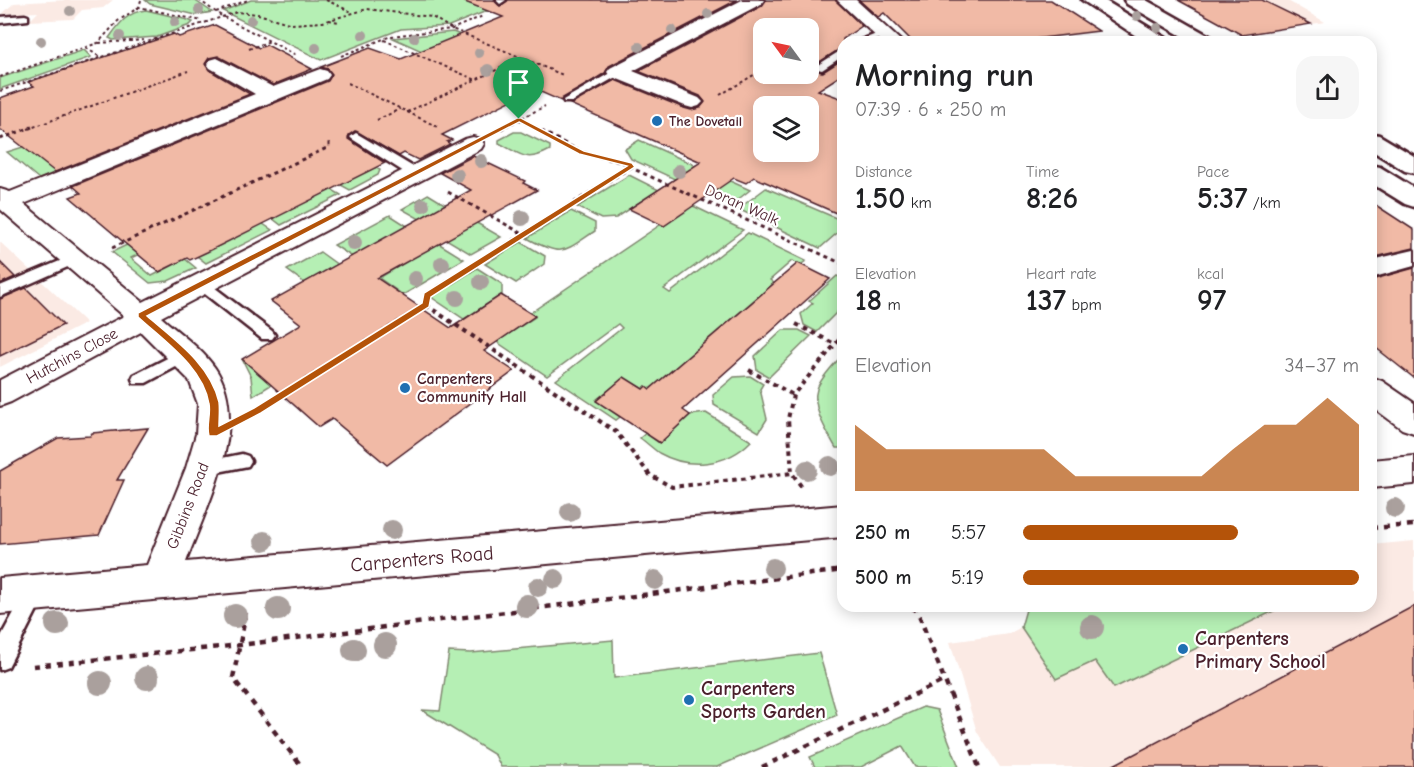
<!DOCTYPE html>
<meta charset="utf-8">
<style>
body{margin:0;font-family:"Comic Neue",sans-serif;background:#f6f6f6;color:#202124;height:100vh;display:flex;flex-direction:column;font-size:22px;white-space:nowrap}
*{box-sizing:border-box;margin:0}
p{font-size:20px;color:#757577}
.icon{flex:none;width:33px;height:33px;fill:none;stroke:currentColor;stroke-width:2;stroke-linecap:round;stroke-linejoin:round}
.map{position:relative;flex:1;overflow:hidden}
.sheet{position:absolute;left:837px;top:36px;width:540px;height:576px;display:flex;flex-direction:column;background:#fff;border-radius:18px;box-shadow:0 3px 15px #0003}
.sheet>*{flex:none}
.needle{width:39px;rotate:303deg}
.controls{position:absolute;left:753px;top:18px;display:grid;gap:12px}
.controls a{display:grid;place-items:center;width:66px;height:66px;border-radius:12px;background:#fff;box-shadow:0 3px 15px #0003;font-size:30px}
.pin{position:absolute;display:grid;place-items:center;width:51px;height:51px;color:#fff;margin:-62px -26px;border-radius:50% 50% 50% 0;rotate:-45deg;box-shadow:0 0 6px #0007}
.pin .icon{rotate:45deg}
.round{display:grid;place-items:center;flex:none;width:63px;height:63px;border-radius:18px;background:#f6f6f6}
.head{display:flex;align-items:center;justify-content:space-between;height:102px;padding:0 18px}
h1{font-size:33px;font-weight:700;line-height:45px}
.figures{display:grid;grid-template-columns:repeat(3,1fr);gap:9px;height:102px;padding:6px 18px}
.figures div{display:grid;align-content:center}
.figures b{font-size:30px;font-weight:700}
.figures small{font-size:16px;font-weight:400}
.figures p{font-size:16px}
.chart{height:168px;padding:12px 18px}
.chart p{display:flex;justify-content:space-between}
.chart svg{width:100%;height:108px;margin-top:6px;fill:#b45309;opacity:.7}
ul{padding:0 18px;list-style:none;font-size:20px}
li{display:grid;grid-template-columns:96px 72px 1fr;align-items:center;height:45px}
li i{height:15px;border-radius:8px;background:#b45309}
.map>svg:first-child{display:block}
.built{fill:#fbeae4}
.green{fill:#b5efb4;stroke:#808770;stroke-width:1.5}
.building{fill:#f1baa6;stroke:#4a1f2b;stroke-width:1.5;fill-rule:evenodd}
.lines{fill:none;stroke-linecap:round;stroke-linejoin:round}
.lane-casing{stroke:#4a1f2b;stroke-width:5}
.street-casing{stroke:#4a1f2b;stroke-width:4}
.primary-casing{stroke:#4a1f2b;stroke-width:5}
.path-far3{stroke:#4a1f2b;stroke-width:2;stroke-dasharray:3 3;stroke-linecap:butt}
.path-far2{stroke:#4a1f2b;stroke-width:3;stroke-dasharray:4 4;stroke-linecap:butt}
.path-far1{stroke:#4a1f2b;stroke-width:4;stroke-dasharray:4.5 4.5;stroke-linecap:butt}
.path{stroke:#4a1f2b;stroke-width:4.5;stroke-dasharray:6 6;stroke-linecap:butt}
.lane{fill:#fff;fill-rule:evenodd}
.street{fill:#fff;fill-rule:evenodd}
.primary{fill:#fff;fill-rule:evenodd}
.tree{fill:#aaa09d}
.route{fill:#b45309;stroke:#fff;stroke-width:1.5;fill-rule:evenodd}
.poi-dot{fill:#1f6fb2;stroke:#fff;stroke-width:2}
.labels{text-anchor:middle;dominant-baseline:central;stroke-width:4.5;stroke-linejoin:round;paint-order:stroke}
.far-poi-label{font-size:14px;font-weight:bold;fill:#4a1f2b;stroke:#fff;text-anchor:start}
.street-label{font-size:16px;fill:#4a1f2b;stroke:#fff}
.poi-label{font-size:16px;font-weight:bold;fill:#4a1f2b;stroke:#fff;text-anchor:start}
.near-street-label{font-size:20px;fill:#4a1f2b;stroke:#fff}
.near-poi-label{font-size:20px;font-weight:bold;fill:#4a1f2b;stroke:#fff;text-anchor:start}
</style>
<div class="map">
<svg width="1414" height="767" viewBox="0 0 1414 767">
<rect width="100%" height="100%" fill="#fff"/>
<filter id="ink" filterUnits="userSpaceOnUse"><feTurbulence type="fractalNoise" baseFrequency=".0167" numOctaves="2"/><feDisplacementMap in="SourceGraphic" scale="12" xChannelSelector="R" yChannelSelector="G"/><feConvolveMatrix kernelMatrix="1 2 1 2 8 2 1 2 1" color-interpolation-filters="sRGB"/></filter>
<g filter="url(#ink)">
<!-- built -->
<g class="built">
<path d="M66,0H113L103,8L82,10L73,19L29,21L38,12L2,14L14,3Z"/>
<path d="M1177,0H1286L1325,22L1242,35Z"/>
<path d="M0,242L86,323L0,367Z"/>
<path d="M1414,541V767H1000L977,732L950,642L1009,634L1021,627L1027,606H1371V545Z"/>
</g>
<!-- green -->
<g class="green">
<path d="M145,0H194L212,12L196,15L150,4Z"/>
<path d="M251,0H479L497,7L449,26L401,29L321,60L223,11Z"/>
<path d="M146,10L188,20L193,22L190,25L157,37L113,40L109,38C119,24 127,12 146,10Z"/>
<path d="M453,32L518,58L479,77L393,38Z"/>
<path d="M84,50L91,57L0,89V78Z"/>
<path d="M219,85L242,99L39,179L7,152Z"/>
<path d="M514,132H521L550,146V150C526,163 522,155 499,143V140Z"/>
<path d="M639,140L750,190L731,205L631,159L625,149Z"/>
<path d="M339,147L380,170L378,175L350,190L341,185Z"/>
<path d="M629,175L659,190L616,218L601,219L577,207Z"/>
<path d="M329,188L341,195L281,225L272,218Z"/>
<path d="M766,188L843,221V228L820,248L738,209Z"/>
<path d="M428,194L451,208L425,222L402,209Z"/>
<path d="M687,203L743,230L664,289L670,293L748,233L806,261L800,265L792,261L770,280L774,283L650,389L646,387L643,389L624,378L596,400L620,417L616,420L556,380L622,328L618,324L547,376L491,338L498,333L504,337L535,317L530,313L660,225L664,226L686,211Z"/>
<path d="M571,211L595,223V231C563,252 563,258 527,238Z"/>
<path d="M390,215L412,229L357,260L334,245Z"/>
<path d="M260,222L272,230L206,263L197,256Z"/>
<path d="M475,222L501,237L471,254L446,239Z"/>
<path d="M148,235L160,244L131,258L152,276L185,259L196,268L168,281L150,283L112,252Z"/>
<path d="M521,242L545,256L544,264L516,283L485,264Z"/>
<path d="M438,243L464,259L403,295L379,278Z"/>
<path d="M320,252L342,268L309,286L287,270Z"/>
<path d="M477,268L502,284V295L464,319L431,297Z"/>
<path d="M837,276L843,279V306L817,332L804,325L801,314L813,303L809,301Z"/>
<path d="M783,330H799L811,336L769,377L757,370L755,356Z"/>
<path d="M331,348L253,396L251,377L242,359L259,373Z"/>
<path d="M843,354V448H836C827,432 811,407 817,389C821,377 835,364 843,354Z"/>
<path d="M750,376L763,384L760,389L767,419L759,432L714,405L713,395L734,377Z"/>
<path d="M706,413L751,441C727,466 689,470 659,453C653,449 647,443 640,438L646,433L659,443L690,415Z"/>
<path d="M1027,606H1284L1114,688L1095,661L1056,679L1021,627Z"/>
<path d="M613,640L614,678L819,653L837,715L717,767H501L495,755L422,710L440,711L449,652L471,653Z"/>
<path d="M923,707L937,710L959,767H915L902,746L861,767H815L810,757Z"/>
</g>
<!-- building -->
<g class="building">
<path d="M465,0H494L500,6L508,0H737L609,66L605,73L561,101L534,89L442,135L452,140L447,142L450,144L418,160L404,153L399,156L355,131L349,135L348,139L385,163L207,252L190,260L187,258L159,272L70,197L81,193L73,186L328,81L332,74L328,69L321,67L370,48L401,59L503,17L465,2Z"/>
<path d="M766,0H835L862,26L843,39V47L811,68L813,70L823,72L843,59V74L818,90L843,99V216L754,177L746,183L734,178L664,226L629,209L701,162L570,104L615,80L684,108L691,110L700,108L705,102L700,96L638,71L762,6ZM764,28H808V74H764ZM764,106H808V152H764Z"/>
<path d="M859,0H1051L1099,31L1009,42H913L884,13L878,17Z"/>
<path d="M1178,0H1262L1311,24L1242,35Z"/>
<path d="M215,25L259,48L267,45L312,69L273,85L218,56L209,58L205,64L209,70L250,94L55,172L0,129V98L34,86L28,82L174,34L179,37Z"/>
<path d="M473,156L525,181L523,183L537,190L377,278L451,328L501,295L535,316L484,351L514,371L387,465L332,419L319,427L242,359L301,324L271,301L471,190L440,173Z"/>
<path d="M1371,202L1414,230V248L1371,258Z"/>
<path d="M0,262L15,277L0,284Z"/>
<path d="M798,263L830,279L683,410L690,415L660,443L596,401L624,377L643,389L646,386L650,389Z"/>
<path d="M1414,268V378L1371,344V280Z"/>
<path d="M26,288L63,325L0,356V299Z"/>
<path d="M148,428L117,480H124L99,535L0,544V471L58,438L90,436L92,433Z"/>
<path d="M1414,606V767H1110Z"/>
</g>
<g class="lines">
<defs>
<g id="lane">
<path d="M496,0H506L500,4Z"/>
<path d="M25,15L28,16V20L0,23V17Z"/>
<path d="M884,31L887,32V36L870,42H856Z"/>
<path d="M843,49V56L822,70L813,68Z"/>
<path d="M617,69L621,70V74L572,102H564L563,100Z"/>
<path d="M356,133L420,171L422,174L420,177H412L352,139L350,137Z"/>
<path d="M74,255L79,256L81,259L79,262L0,297V286Z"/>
<path d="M201,279L206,281L272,331L275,335L272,339H262L196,287L194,284L196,281Z"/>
<path d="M185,349L191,351L193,355L191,359L146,383H134L132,379L134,375Z"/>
<path d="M242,454L248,456L251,461L248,466L203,475L197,473L194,468L197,463Z"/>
<path d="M35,585L42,587L45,594L8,667L0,670V638L28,587Z"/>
</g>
<g id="street">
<path d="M742,0H764L761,4L633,71L699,98L703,102L699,106L692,108L685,106L610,76L607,72L610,68Z"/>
<path d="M837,0H856L902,42H882Z"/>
<path d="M217,58L273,87L320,69L327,71L330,75L327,79L24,204L143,302L465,139L473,137L481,139L484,144L481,149L161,317C179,333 201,348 215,368C252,422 206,507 186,562L843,505V537L0,614V578L147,565L186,468L196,434L198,404L189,380L141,332L11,402L0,406V380L124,316L0,209V189L10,192L255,94L210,68L207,64L210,60Z"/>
<path d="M1414,250V266L1371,278V260Z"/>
<path d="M1371,377L1382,381L1414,403V433L1402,429L1371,406Z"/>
<path d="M1414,456V484L1371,488V460Z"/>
</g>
<g id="primary">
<path d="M1082,0H1104L1166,38L1169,42H1145Z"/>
<path d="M1124,0H1146L1213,38L1216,42H1192L1127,4Z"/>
<path d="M1371,133L1379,135L1414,156V173L1405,171L1371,150Z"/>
<path d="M1371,165L1380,167L1414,188V207L1405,204L1371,183Z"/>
</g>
</defs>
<!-- lane casing -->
<use href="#lane" class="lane-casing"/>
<!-- street casing -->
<use href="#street" class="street-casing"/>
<!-- primary casing -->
<use href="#primary" class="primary-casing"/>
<!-- path-far3 -->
<g class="path-far3">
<path d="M141,0L139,7L202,21"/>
<path d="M199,0L220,15L296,55"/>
<path d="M326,0L352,12"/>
<path d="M216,12L248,0"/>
<path d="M329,20L339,22"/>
<path d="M384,40L476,80"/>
<path d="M99,43L146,40"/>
<path d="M86,48L100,57"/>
<path d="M249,49L270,41"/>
<path d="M341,56L391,36L452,29L483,16"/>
<path d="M0,77L98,43L118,21L139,7"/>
<path d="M348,83L438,127"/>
<path d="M0,91L237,12L258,14L292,24L323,22L367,9L432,17L452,29L563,75"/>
<path d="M720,95L764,69"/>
<path d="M407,112L522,58"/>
<path d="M377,120L400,109"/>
<path d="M520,120L537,129"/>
<path d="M28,129L188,71"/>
<path d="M501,129L545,106"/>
</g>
<!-- path-far2 -->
<g class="path-far2">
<path d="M534,127L581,152L629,164L636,170L843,264"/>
<path d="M501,129L504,127"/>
<path d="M0,139L32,127"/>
<path d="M448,192L523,234"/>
<path d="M112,248L329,147V142"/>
<path d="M431,292L631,167"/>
</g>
<!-- path-far1 -->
<g class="path-far1">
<path d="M426,305L616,432L650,475L672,487L792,473"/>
<path d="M796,324L835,344"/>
<path d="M749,370L793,395"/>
<path d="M251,414L426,305L427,295L434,291"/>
<path d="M801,486L792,473L788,419L793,395L843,335"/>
</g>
<!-- path -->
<g class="path">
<path d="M1371,528L1414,525"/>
<path d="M912,606L920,618L979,767"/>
<path d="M246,613L233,678L302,767"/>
<path d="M33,666L240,645L843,570"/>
<path d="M762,767L943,681"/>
</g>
<!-- lane -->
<use href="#lane" class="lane"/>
<!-- street -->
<use href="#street" class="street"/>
<!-- primary -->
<use href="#primary" class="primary"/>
</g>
<!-- trees -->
<g class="tree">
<circle cx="199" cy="10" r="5"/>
<circle cx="70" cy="11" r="5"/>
<circle cx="708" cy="14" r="5"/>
<circle cx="1137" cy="16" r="5"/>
<circle cx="251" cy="20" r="5"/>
<circle cx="175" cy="22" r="5"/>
<circle cx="1158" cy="28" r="5"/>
<circle cx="672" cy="30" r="5"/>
<circle cx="363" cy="35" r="5"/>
<circle cx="120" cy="36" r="5"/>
<circle cx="414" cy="38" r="5"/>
<circle cx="41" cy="41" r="5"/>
<circle cx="639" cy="47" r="5"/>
<circle cx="316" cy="48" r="5"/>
<circle cx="479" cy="53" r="5"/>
<circle cx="488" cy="70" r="6"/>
<circle cx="481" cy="161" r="7"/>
<circle cx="679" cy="171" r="7"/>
<circle cx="457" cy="175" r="7"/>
<circle cx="423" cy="205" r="7"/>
<circle cx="522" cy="218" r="8"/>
<circle cx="354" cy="243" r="8"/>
<circle cx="442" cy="264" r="8"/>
<circle cx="415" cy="279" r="8"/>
<circle cx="481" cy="282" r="8"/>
<circle cx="457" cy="298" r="8"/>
<circle cx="830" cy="466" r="10"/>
<circle cx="807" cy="470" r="10"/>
<circle cx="1395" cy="508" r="10"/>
<circle cx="570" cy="512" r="10"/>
<circle cx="392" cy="530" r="10"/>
<circle cx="264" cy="541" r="10"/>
<circle cx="773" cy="568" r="10"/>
<circle cx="555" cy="579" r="10"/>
<circle cx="655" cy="580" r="10"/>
<circle cx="538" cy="587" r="10"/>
<circle cx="527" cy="606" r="12"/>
<circle cx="278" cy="609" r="12"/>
<circle cx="235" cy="616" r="12"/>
<circle cx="57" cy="624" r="12"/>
<circle cx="1092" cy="627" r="12"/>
<circle cx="385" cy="645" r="12"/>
<circle cx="354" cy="650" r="12"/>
<circle cx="147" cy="678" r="12"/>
<circle cx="100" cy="683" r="12"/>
</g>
</g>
<!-- route -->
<path class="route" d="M517,118H521L584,151L632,163L635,167L431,297L429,307L261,413L217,436H209C206,426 211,414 209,404C203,367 164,341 138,317V313ZM519,122L579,154L627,166L424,293L422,303L254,408L219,426C219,419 220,410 219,402C210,364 175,340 147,316Z"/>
<!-- markers -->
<g class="poi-dot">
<circle cx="657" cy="121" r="6"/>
<circle cx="405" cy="388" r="6"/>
<circle cx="1183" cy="649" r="6"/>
<circle cx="689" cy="700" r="6"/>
</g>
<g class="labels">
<!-- far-poi labels -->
<g class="far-poi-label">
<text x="669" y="121">The Dovetail</text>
</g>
<!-- street labels -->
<g class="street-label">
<text transform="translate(742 205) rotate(24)">Doran Walk</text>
<text transform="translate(72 356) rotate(-28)">Hutchins Close</text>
<text transform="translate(188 506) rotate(-69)">Gibbins Road</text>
</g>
<!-- poi labels -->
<g class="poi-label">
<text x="417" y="379">Carpenters<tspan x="417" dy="18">Community Hall</tspan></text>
</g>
<!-- near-street labels -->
<g class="near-street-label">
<text transform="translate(422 559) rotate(-5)">Carpenters Road</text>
</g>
<!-- near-poi labels -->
<g class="near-poi-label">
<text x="1195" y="638">Carpenters<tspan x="1195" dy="23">Primary School</tspan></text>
<text x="701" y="688">Carpenters<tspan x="701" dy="23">Sports Garden</tspan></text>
</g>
</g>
</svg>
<div class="controls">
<a><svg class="needle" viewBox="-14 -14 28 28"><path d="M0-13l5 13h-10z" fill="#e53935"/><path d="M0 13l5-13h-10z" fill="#757577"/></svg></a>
<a><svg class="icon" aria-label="layers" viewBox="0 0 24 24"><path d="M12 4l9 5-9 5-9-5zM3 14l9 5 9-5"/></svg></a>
</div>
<div class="pin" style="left:519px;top:119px;background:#1e9e55"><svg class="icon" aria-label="arrive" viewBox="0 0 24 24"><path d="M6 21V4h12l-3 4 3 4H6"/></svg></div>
<section class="sheet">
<div class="head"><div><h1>Morning run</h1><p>07:39 · 6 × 250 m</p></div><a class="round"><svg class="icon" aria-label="share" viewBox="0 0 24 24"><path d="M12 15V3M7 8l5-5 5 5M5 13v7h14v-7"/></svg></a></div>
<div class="figures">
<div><p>Distance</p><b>1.50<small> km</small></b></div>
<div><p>Time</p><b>8:26</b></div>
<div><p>Pace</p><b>5:37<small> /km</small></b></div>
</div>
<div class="figures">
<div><p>Elevation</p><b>18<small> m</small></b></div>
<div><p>Heart rate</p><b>137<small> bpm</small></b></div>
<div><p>kcal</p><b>97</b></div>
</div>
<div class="chart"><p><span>Elevation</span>34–37 m</p>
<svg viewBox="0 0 160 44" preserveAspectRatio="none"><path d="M0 44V17L10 27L20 27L30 27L40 27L50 27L60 27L70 38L80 38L90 38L100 38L110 38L120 27L130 17L140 17L150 6L160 17V44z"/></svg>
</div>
<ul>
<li><b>250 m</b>5:57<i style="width:64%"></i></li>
<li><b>500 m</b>5:19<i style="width:100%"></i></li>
</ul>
</section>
</div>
